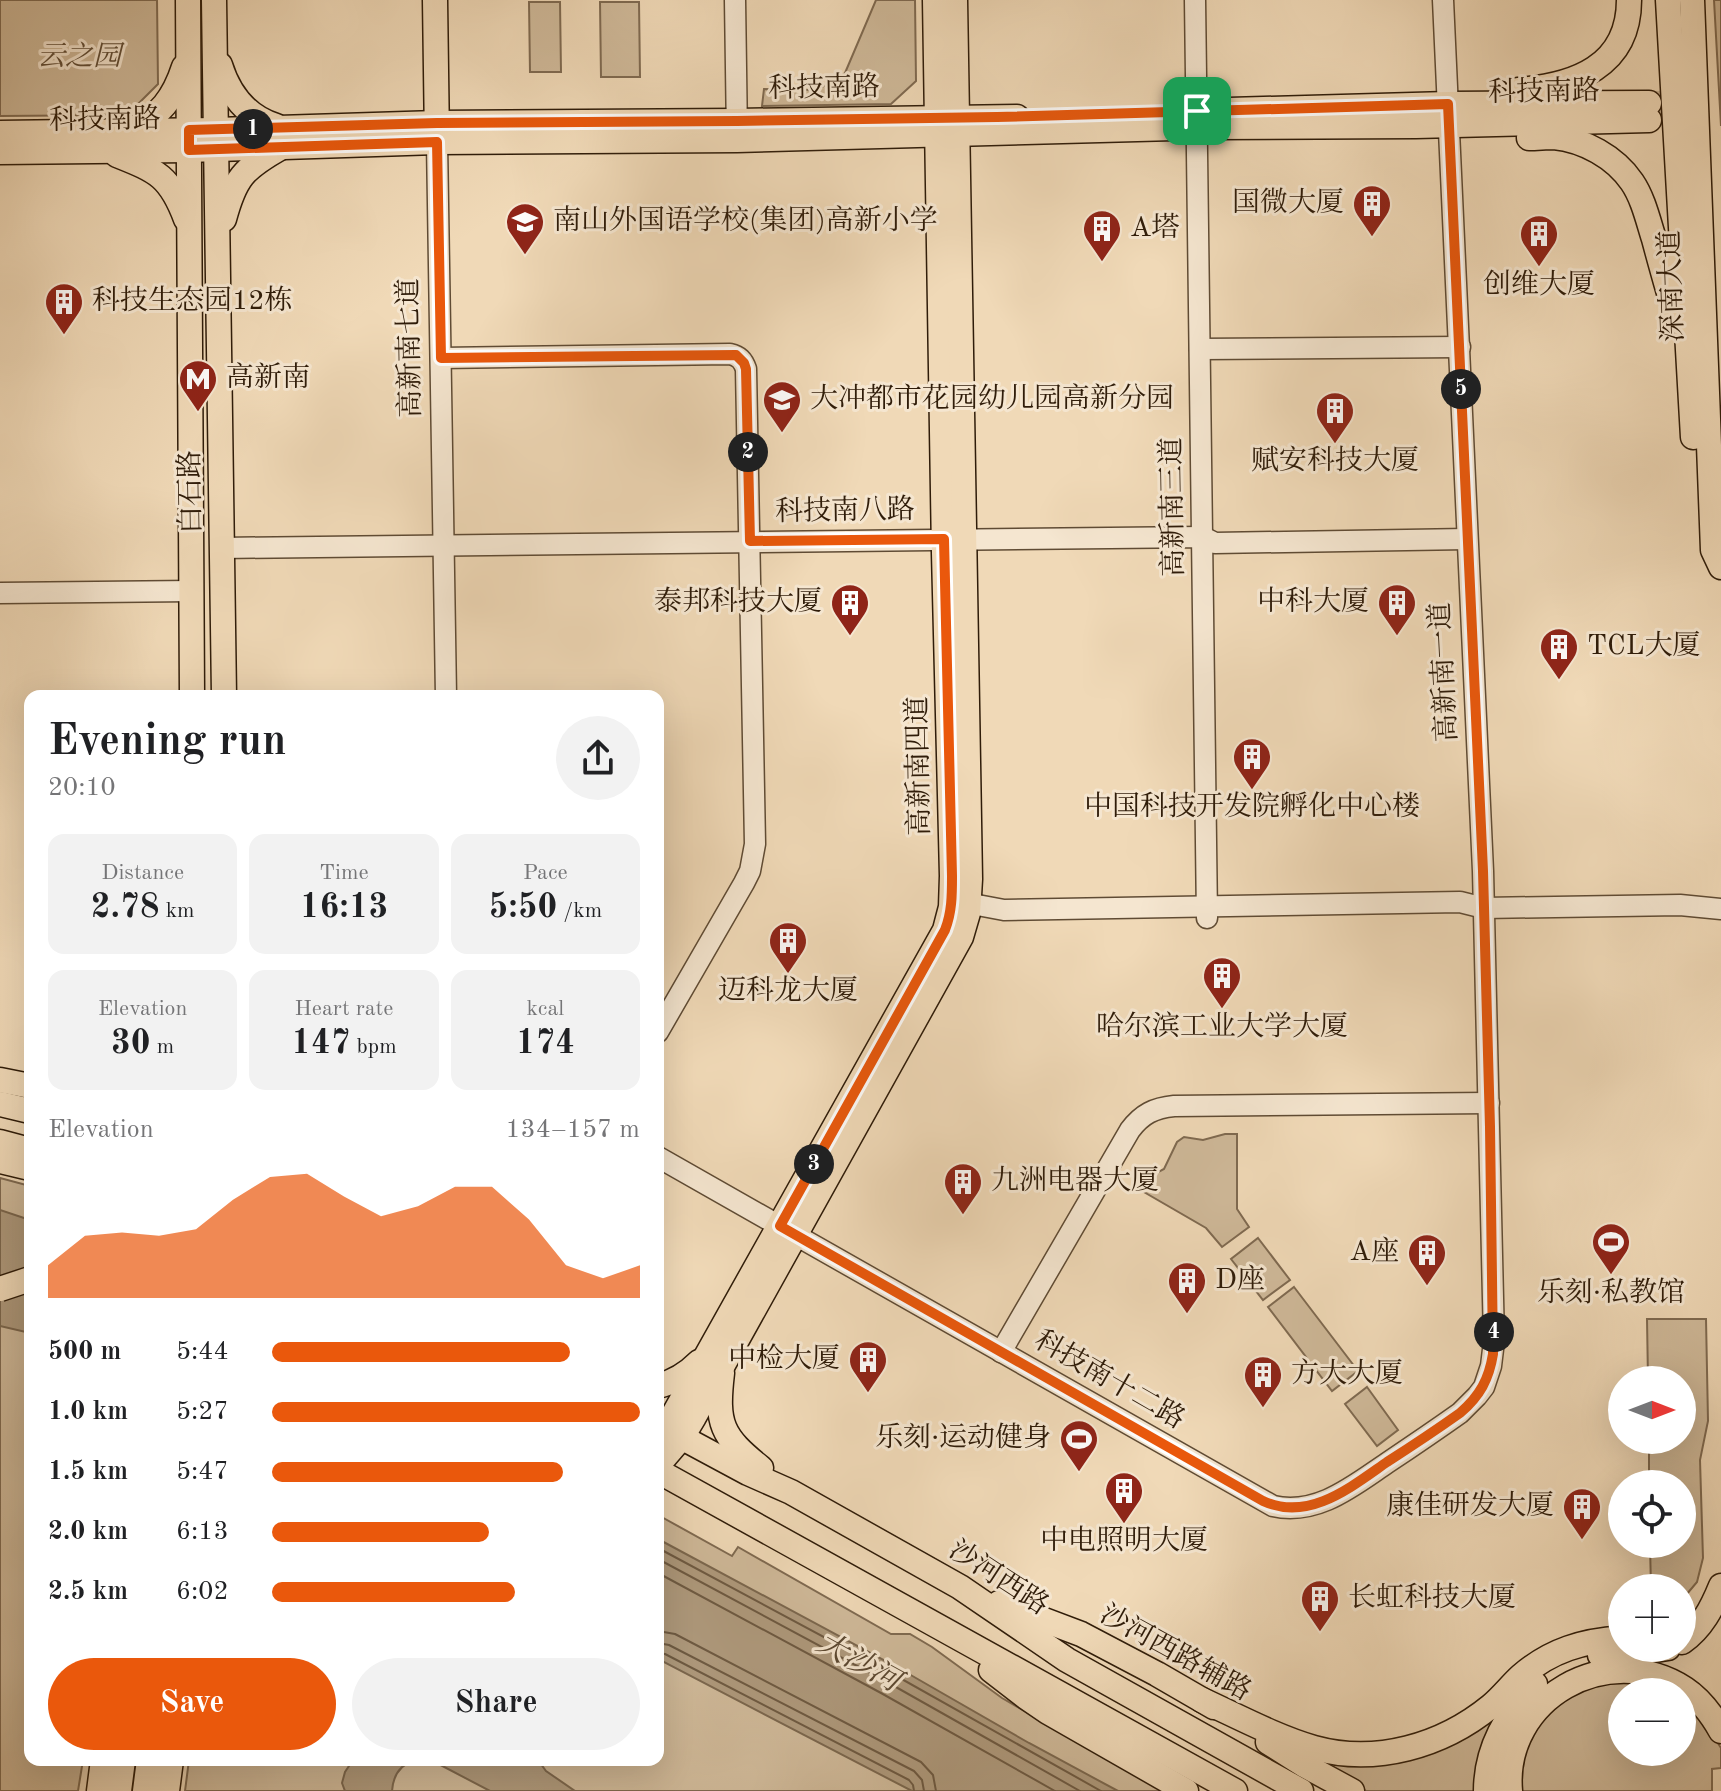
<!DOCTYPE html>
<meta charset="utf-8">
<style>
body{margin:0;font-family:"Old Standard TT","Noto Serif SC",serif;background:#f2f2f2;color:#202124;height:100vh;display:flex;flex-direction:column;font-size:30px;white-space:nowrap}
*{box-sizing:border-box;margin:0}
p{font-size:26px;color:#757577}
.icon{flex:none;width:44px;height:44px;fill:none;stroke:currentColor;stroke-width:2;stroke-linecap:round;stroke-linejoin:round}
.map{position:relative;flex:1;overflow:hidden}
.side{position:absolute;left:24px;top:690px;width:640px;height:1076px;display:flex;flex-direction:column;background:#fff;border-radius:16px;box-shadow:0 8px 32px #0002}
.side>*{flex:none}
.needle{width:52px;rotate:90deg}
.tools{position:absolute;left:1608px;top:1366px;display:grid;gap:16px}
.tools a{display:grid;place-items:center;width:88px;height:88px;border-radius:50%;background:#fff;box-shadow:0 8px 32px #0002;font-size:40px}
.pin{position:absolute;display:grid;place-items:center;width:68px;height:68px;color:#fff;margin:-34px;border-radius:16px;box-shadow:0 4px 12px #0006}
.km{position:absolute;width:40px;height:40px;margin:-20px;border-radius:50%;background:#222;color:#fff;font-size:22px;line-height:40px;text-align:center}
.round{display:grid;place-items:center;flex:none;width:84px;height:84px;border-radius:42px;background:#f2f2f2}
.headline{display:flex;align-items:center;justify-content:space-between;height:136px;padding:0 24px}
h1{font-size:44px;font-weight:700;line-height:60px}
.metrics{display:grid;grid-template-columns:repeat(3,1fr);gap:12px;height:136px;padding:8px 24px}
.metrics div{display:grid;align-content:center;border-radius:16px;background:#f2f2f2;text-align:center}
.metrics b{font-size:34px;font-weight:700}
.metrics small{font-size:22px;font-weight:400}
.metrics p{font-size:22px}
.chart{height:224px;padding:16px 24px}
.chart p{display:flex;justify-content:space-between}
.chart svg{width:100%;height:144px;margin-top:8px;fill:#ea580c;opacity:.7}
.button{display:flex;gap:16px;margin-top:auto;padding:16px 24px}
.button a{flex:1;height:92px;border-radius:48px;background:#ea580c;color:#fff;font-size:32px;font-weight:700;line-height:92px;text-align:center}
.button a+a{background:#f2f2f2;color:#202124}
ul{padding:0 24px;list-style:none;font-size:26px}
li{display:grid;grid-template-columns:128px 96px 1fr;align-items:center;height:60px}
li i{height:20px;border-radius:10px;background:#ea580c}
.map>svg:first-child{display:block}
.green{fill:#cfb999;stroke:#7f6a51;stroke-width:2}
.water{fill:#ae997c;stroke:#7b674e;stroke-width:2}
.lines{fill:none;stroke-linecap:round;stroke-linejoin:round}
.shore{stroke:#6e5a42;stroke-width:2}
.major-tunnel{stroke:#c9b394;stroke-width:24;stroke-dasharray:24 12;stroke-linecap:butt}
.minor-casing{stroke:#5f4b34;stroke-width:23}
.major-casing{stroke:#2f1c09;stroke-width:27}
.minor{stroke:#f5e6d0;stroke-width:20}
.major{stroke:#f0d9b7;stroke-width:24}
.major-bridge-casing{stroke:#2f1c09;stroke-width:27;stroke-linecap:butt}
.major-bridge{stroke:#f0d9b7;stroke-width:24}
.route-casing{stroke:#fff;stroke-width:16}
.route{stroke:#ea580c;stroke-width:10}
.labels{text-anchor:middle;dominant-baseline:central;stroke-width:6;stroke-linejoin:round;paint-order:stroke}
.park-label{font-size:28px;font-style:italic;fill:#5f4b34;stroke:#f5e6d0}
.street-label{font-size:28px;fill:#2f1c09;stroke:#f5e6d0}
.poi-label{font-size:28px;fill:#2f1c09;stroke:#f5e6d0;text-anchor:start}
.water-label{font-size:30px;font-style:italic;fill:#5b4831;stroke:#f5e6d0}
</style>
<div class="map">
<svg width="1721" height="1791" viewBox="0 0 1721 1791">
<rect width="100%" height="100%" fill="#f0d9b7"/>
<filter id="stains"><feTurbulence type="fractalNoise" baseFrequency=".0025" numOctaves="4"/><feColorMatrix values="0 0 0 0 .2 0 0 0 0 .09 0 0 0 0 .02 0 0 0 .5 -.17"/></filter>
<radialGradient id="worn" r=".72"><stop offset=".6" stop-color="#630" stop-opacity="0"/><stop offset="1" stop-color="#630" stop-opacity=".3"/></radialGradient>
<!-- green -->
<g class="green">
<path d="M0,0H157L158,84L127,115L0,116Z"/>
<path d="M876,0H915L916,81L891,104L762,106L764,89L817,90L845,73Z"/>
<path d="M1714,0H1721V126Z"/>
<path d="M529,2H560L561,72H530Z"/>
<path d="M600,2H639L640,77H601Z"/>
<path d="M1225,1134H1237V1209L1249,1227L1222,1247L1206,1228L1137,1188L1143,1180L1164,1169L1177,1142L1184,1137L1203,1140Z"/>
<path d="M0,1178L30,1186V1760H83L78,1791H0Z"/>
<path d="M1258,1238L1290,1280L1263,1300L1231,1259Z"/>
<path d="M1294,1287L1358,1371L1332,1391L1268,1307Z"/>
<path d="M1647,1319H1706L1708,1421L1700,1460L1703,1558L1697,1582L1682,1600V1588H1651L1650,1544H1682V1484H1649V1440H1682V1380H1648Z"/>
<path d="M1367,1387L1398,1430L1377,1446L1345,1404Z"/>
<path d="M658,1515L732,1556L738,1547L891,1634H910L932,1647L1002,1698L1163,1791H185L189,1760H658Z"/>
<path d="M1622,1677L1676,1692H1622V1752H1682V1696L1702,1718L1721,1748V1768L1712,1769V1791H1517V1778L1531,1732L1565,1695Z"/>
<path d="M1530,1695L1497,1776L1498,1791H1366L1289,1752L1355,1764Z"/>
</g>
<!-- water -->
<g class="water">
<path d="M0,1210L30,1220V1333L0,1326Z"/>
<path d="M658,1539L895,1666L1029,1743L1118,1791H912L658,1659Z"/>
<path d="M353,1760H414C400,1765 393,1776 392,1791H345L342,1783L345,1772Z"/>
<path d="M431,1760H538L546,1771L575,1791H490Z"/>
</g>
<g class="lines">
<!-- shore -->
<g class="shore">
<path d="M658,1548L891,1673L1101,1791"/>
<path d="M658,1559L887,1682L1080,1791"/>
<path d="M658,1573L881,1693L1055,1791"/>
<path d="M658,1631L675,1634L921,1762L933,1775L936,1791"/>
<path d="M658,1643L669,1645L914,1771L922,1780L924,1791"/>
<path d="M658,1653L665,1654L909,1780L913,1785L914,1791"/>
</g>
<!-- major-tunnel -->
<path class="major-tunnel" d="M1649,103L1721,102"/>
<defs>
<g id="minor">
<path d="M735,0L737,136"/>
<path d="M1195,0L1207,918"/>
<path d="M437,142L446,696"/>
<path d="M1200,349L1460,347"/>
<path d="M441,358L730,354C739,356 743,360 746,369L755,844L750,871L744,883L658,1032"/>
<path d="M222,548L1203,537L1215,543L1467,539"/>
<path d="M0,593L192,591"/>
<path d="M956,901L1004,910L1460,902L1484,908L1680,905L1721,909"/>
<path d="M658,1157L1273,1506C1317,1516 1353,1486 1387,1463C1411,1447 1436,1430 1460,1413L1477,1396L1484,1387L1491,1366L1494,1341L1483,871L1443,0"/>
<path d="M1001,1352L1130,1130C1142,1114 1154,1108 1174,1106L1489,1103"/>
</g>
<g id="major">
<path d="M188,0L192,696"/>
<path d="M214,0L224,696"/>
<path d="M435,0L437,140"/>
<path d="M1668,0L1693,437"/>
<path d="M1692,0L1713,550L1721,567"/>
<path d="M220,65C229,94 247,117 276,126"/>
<path d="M1518,90C1574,86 1629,67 1629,0"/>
<path d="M1194,111L1448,104L1649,103"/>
<path d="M130,131C160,116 174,98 184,67"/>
<path d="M0,133L216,130L437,123L737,121L1017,117"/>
<path d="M1529,138C1537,138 1546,137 1554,137C1584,140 1615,157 1632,182C1643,198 1648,220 1654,239C1661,265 1668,291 1676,316"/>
<path d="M0,152L189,150L437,142L737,140L1212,127L1416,126L1649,120"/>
<path d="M117,155C157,171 170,176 186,219"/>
<path d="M224,219C235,178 243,169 280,148"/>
<path d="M0,1080L30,1086"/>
<path d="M0,1104L30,1111"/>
<path d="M0,1142L30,1150"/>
<path d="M0,1161L30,1168"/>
<path d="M722,1373C716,1424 721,1436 761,1468"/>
<path d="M658,1386C674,1382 687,1374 699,1362"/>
<path d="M668,1430L748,1473L791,1492L960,1587L1067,1660L1301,1791"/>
<path d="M658,1456L666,1428L945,930L951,907L952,876L944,553L935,0"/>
<path d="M658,1465L682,1437L694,1417L961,937L968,913L970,879L955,0"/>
<path d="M658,1471L1235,1791"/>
<path d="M999,1603L1081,1634L1157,1674L1214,1707"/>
<path d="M1682,1642C1702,1628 1712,1608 1721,1586"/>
<path d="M1600,1655L1643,1652L1668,1648"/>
<path d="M991,1670L1026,1697L1048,1712L1186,1791"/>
<path d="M1202,1700C1237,1716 1276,1737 1314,1748C1376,1765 1442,1746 1491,1706C1502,1697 1511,1685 1521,1676C1551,1650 1583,1641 1622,1638"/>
<path d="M1268,1742L1306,1766L1352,1791"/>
<path d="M99,1791L103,1760"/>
<path d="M119,1791L123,1760"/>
<path d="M145,1791L149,1760"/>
<path d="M167,1791L171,1760"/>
<path d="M1486,1791C1486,1748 1507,1714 1535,1684"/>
<path d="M1510,1791C1502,1698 1608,1639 1685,1689C1700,1699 1712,1715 1721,1731"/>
</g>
</defs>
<!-- minor casing -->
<use href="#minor" class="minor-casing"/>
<!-- major casing -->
<use href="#major" class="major-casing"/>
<!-- minor -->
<use href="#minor" class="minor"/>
<!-- major -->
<use href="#major" class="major"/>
<defs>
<path id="major-bridge" d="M0,1289L30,1279"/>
</defs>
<!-- major-bridge casing -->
<use href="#major-bridge" class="major-bridge-casing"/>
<!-- major-bridge -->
<use href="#major-bridge" class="major-bridge"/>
</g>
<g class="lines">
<defs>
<path id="route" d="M1448,104L1483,871L1490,1127L1493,1354C1489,1379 1480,1396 1460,1413C1436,1430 1412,1446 1387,1462C1351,1487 1309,1522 1263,1501L780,1226L945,930C952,912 952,895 952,876L944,539L750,541L746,369L744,363L736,355L441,358L437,142L189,150V130L437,123L737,121L997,117Z"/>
</defs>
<!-- route casing -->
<use href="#route" class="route-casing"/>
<!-- route -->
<use href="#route" class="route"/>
</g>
<!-- icons -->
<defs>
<symbol id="building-pin" viewBox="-11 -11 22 30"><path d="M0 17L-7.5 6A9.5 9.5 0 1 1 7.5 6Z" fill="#8f2418" stroke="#f5e6d0"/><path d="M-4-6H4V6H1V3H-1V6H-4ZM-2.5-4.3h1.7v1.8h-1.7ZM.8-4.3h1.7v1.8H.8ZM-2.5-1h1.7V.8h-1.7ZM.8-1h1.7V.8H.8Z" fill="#fff"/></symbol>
<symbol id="school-pin" viewBox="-11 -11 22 30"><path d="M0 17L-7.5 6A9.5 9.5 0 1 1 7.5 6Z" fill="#8f2418" stroke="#f5e6d0"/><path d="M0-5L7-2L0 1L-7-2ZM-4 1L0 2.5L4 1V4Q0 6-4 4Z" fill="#fff"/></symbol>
<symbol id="metro-pin" viewBox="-11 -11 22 30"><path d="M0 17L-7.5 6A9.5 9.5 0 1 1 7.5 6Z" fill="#8f2418" stroke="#f5e6d0"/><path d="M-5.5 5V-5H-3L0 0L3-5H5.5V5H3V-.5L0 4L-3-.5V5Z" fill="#fff"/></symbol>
<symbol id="stadium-pin" viewBox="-11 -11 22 30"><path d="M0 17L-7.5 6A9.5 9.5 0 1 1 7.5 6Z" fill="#8f2418" stroke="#f5e6d0"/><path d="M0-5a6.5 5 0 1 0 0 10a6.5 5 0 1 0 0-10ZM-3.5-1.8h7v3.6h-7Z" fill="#fff"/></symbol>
</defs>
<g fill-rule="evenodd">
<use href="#building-pin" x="1350" y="182" width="44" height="60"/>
<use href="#school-pin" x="503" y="200" width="44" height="60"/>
<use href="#building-pin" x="1080" y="207" width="44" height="60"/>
<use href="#building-pin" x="1517" y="212" width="44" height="60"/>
<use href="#building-pin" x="42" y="280" width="44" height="60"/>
<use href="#metro-pin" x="176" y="357" width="44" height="60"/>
<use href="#school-pin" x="760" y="378" width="44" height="60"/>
<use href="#building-pin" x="1313" y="389" width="44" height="60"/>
<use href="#building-pin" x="828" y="581" width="44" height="60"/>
<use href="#building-pin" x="1375" y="581" width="44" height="60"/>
<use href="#building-pin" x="1537" y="625" width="44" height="60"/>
<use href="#building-pin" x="1230" y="735" width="44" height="60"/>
<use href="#building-pin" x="766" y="919" width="44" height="60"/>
<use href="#building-pin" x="1200" y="954" width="44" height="60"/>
<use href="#building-pin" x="941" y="1160" width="44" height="60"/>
<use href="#stadium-pin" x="1589" y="1220" width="44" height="60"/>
<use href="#building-pin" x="1405" y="1231" width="44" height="60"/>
<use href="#building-pin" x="1165" y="1259" width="44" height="60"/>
<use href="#building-pin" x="846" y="1338" width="44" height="60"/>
<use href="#building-pin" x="1241" y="1353" width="44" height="60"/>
<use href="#stadium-pin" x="1057" y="1417" width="44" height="60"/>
<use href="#building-pin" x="1102" y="1469" width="44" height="60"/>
<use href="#building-pin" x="1560" y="1485" width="44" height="60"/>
<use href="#building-pin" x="1298" y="1577" width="44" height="60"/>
</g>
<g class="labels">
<!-- park labels -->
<g class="park-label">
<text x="79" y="58">云之园</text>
</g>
<!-- street labels -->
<g class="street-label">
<text transform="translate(824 89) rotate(-1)">科技南路</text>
<text transform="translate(1544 93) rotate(-1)">科技南路</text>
<text transform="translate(105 121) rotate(-1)">科技南路</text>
<text transform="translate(1673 286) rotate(-92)">深南大道</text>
<text transform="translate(411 348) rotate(-91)">高新南七道</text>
<text transform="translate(192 492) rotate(-91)">白石路</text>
<text transform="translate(1174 507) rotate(-91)">高新南三道</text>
<text transform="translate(845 512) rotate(-1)">科技南八路</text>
<text transform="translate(1445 672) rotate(-93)">高新南一道</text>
<text transform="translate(920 766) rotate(-91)">高新南四道</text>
<text transform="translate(1109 1381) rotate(30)">科技南十二路</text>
<text transform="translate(998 1579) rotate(33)">沙河西路</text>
<text transform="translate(1175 1654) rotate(29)">沙河西路辅路</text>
</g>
<!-- poi labels -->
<g class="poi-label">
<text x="1344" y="204" text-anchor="end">国微大厦</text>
<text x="553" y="222">南山外国语学校(集团)高新小学</text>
<text x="1130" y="229">A塔</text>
<text x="1539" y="286" text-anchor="middle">创维大厦</text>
<text x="92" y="302">科技生态园12栋</text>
<text x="226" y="379">高新南</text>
<text x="810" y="400">大冲都市花园幼儿园高新分园</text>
<text x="1335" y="462" text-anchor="middle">赋安科技大厦</text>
<text x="822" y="603" text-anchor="end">泰邦科技大厦</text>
<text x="1369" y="603" text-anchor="end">中科大厦</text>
<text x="1587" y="647">TCL大厦</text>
<text x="1252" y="808" text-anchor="middle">中国科技开发院孵化中心楼</text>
<text x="788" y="992" text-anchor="middle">迈科龙大厦</text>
<text x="1222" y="1028" text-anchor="middle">哈尔滨工业大学大厦</text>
<text x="991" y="1182">九洲电器大厦</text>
<text x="1399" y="1253" text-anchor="end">A座</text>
<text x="1215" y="1281">D座</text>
<text x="1611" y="1294" text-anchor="middle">乐刻·私教馆</text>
<text x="840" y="1360" text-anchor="end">中检大厦</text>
<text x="1291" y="1375">方大大厦</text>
<text x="1051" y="1439" text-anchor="end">乐刻·运动健身</text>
<text x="1554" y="1507" text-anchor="end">康佳研发大厦</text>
<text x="1124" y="1542" text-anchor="middle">中电照明大厦</text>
<text x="1348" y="1599">长虹科技大厦</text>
</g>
<!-- water labels -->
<g class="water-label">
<text transform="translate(858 1663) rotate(29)">大沙河</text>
</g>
</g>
<rect width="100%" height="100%" filter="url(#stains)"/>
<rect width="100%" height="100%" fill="url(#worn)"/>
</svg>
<div class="tools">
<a><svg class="needle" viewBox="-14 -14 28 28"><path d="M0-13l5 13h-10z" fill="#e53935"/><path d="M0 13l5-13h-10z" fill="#757577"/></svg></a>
<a><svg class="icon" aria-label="locate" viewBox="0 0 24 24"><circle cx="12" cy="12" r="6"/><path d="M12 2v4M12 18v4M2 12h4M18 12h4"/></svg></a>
<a>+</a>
<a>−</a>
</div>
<div class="pin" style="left:1197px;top:111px;background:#1e9e55"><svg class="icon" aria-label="arrive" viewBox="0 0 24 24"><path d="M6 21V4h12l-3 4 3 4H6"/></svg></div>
<b class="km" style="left:253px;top:129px">1</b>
<b class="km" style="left:748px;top:452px">2</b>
<b class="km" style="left:814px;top:1164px">3</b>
<b class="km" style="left:1494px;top:1332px">4</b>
<b class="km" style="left:1461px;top:389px">5</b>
<section class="side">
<div class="headline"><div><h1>Evening run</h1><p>20:10</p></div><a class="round"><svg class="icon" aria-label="share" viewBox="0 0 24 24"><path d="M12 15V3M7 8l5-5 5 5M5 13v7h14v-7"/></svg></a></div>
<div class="metrics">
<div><p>Distance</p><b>2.78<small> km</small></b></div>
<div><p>Time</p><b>16:13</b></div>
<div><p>Pace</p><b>5:50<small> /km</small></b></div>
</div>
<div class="metrics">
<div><p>Elevation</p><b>30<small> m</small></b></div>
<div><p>Heart rate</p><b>147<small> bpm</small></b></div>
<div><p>kcal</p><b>174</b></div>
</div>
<div class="chart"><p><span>Elevation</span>134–157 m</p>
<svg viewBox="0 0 160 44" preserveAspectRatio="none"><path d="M0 44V34L10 25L20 24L30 25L40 23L50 14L60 7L70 6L80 13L90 19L100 16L110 10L120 10L130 20L140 34L150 38L160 34V44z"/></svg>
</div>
<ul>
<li><b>500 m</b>5:44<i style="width:81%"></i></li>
<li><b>1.0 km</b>5:27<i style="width:100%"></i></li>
<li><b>1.5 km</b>5:47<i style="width:79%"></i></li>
<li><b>2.0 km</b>6:13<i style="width:59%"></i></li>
<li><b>2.5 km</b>6:02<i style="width:66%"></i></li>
</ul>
<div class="button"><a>Save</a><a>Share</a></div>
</section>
</div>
